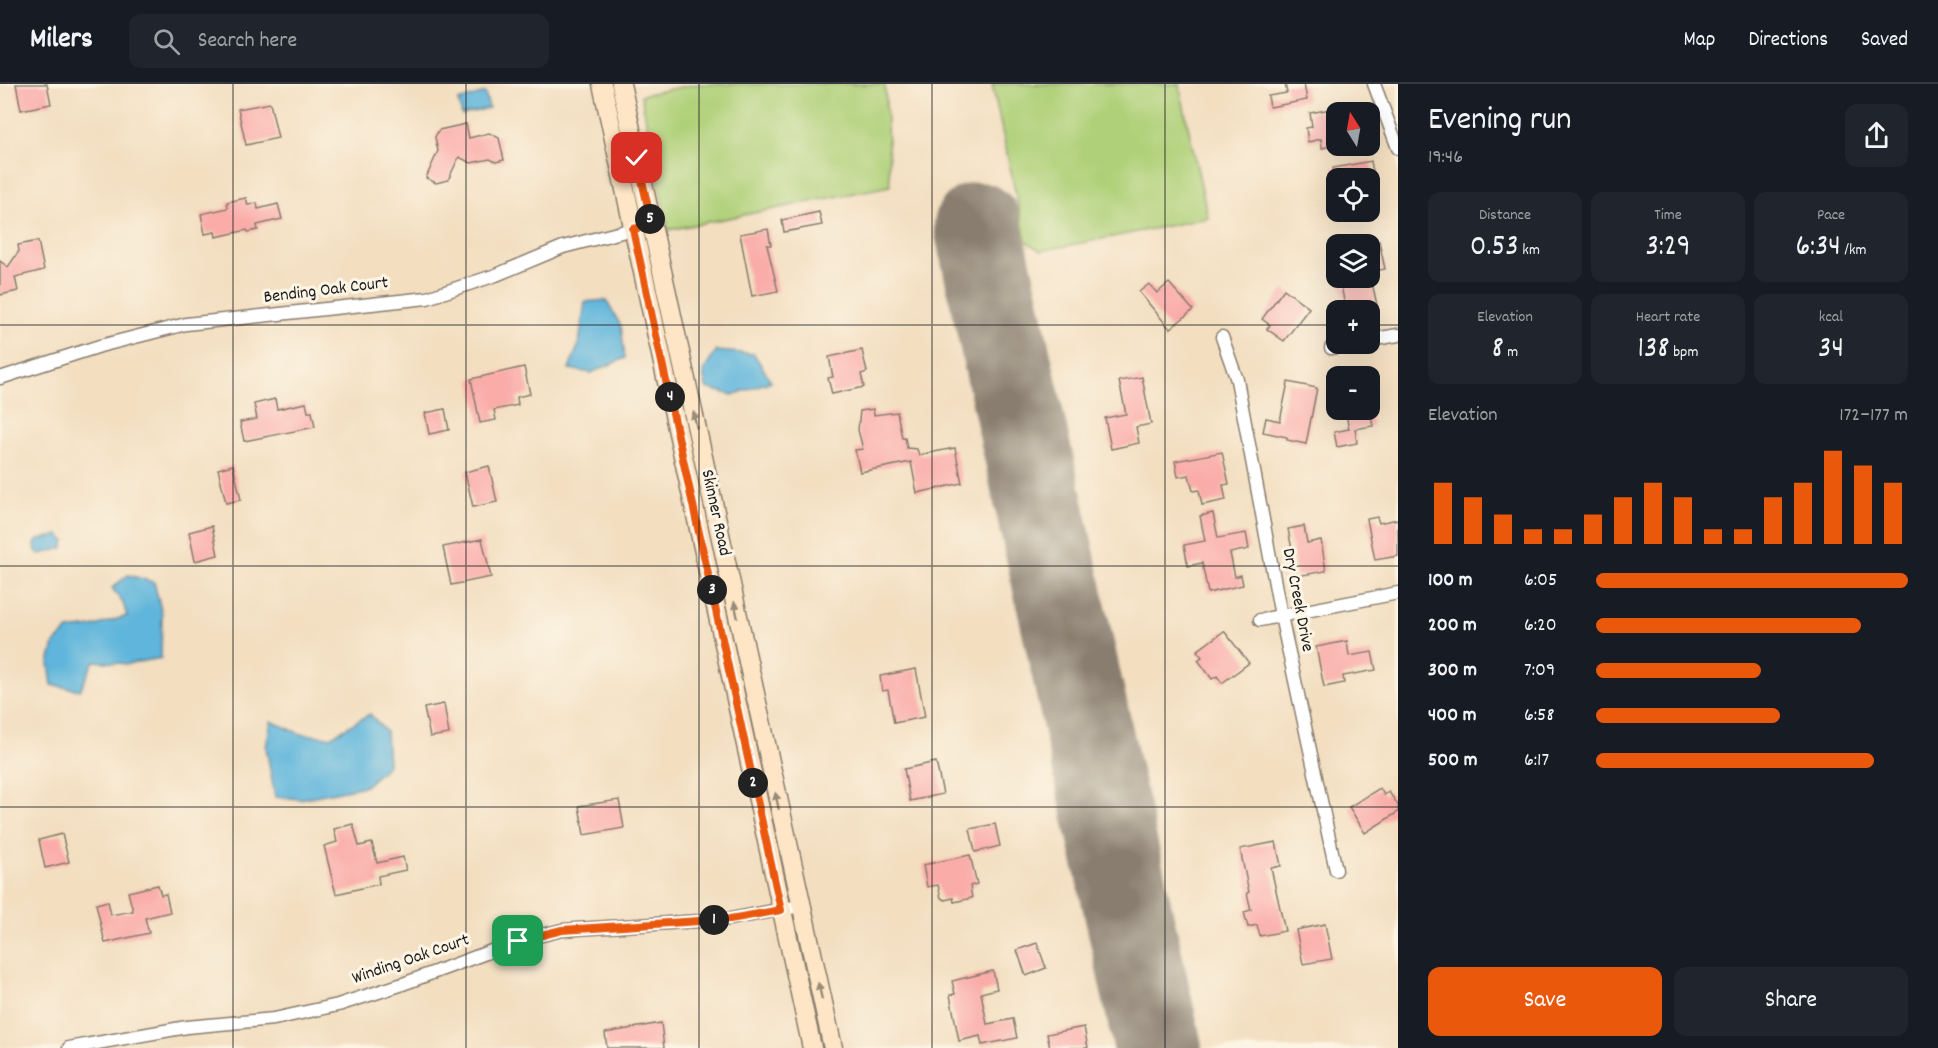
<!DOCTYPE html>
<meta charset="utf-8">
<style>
body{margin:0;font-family:Dekko,sans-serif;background:#20242c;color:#f1f3f6;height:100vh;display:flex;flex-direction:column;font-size:22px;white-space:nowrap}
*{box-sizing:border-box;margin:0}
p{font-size:20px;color:#9ea1a6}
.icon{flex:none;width:33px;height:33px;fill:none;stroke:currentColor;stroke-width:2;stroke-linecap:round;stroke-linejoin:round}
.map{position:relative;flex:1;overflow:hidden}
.side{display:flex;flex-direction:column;background:#171b24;width:540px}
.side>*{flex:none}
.needle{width:39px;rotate:349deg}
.tools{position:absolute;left:1326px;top:18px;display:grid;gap:12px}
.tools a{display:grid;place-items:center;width:54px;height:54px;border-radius:12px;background:#171b24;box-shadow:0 6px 24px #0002;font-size:30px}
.pin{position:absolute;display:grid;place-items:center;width:51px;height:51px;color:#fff;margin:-26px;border-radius:12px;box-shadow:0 3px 9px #0006}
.km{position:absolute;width:30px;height:30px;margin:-15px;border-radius:50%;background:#222;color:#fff;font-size:16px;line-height:30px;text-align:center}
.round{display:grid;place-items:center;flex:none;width:63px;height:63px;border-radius:12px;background:#20242c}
.head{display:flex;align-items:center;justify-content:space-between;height:102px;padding:0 30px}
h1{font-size:33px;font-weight:600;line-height:45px}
.figures{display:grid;grid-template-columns:repeat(3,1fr);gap:9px;height:102px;padding:6px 30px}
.figures div{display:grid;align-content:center;border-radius:12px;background:#20242c;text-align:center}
.figures b{font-size:30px;font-weight:600}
.figures small{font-size:16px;font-weight:400}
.figures p{font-size:16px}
.chart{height:168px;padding:12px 30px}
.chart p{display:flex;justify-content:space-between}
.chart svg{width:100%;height:108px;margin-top:6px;stroke:#ea580c;stroke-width:6}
.action{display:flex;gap:12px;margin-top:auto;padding:12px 30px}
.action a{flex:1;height:69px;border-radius:12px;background:#ea580c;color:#fff;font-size:24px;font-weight:600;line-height:69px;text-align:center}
.action a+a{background:#20242c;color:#f1f3f6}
ul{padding:0 30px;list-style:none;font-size:20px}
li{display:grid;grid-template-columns:96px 72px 1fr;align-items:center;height:45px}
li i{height:15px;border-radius:8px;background:#ea580c}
header{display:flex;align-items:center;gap:36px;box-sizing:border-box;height:84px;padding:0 30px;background:#171b24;border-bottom:2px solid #363941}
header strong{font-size:28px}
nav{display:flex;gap:33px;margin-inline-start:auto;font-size:21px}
.search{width:420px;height:54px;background:#20242c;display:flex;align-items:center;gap:15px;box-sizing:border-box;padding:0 21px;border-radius:12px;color:#9ea1a6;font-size:22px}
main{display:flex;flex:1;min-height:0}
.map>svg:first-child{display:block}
.green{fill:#afd078;stroke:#66764a;stroke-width:1.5}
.water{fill:#5fb5db;stroke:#3e687c;stroke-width:1.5}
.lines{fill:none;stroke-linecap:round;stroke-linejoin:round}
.runway{stroke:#887d6e;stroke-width:88}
.building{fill:#faaca9}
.street-casing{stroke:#887d6e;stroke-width:15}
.secondary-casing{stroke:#887d6e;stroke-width:21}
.street{stroke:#fff;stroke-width:12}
.secondary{stroke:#fde5c5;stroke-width:18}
.oneway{fill:#988b79}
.route-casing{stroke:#fff;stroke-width:12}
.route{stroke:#ea580c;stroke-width:8}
.grid{fill:none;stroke:#1c1c1c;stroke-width:1.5;stroke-opacity:0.55}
.labels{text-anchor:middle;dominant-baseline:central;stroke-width:6;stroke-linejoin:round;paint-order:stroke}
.street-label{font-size:18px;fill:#1c1c1c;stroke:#fcf5e5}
</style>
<header>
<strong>Milers</strong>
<div class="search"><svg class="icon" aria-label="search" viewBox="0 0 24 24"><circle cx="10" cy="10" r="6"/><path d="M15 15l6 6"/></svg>Search here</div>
<nav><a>Map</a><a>Directions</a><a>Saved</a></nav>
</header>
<main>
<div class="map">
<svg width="1398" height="964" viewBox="0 0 1398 964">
<rect width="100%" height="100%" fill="#fcf5e5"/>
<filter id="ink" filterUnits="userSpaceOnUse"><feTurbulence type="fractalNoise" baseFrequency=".0167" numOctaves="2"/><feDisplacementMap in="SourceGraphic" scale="12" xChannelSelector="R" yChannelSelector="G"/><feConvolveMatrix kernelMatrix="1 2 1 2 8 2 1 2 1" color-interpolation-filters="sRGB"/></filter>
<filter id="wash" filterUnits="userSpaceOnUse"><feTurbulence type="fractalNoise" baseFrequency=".008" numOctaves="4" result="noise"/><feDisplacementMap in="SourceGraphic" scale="24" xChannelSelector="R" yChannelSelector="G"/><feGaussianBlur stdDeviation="1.35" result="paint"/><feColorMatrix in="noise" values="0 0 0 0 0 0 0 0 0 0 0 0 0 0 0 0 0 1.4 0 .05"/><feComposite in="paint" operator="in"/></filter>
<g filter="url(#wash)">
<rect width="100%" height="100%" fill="#f3dec0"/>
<!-- green -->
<g class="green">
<path d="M696,0H885L890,102L668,146L641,11Z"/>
<path d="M992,0H1179L1208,134L1041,167L1026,157Z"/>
</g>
<!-- water -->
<g class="water">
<path d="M485,9L489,24L462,31L458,17Z"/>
<path d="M606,216L621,242L625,274L591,289L569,285L579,260L585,218Z"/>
<path d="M716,267L754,270L771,297L733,311L706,304L703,288Z"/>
<path d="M59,451L65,457L63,464L40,470L36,467L35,460L38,456Z"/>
<path d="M128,491L154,498L162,530L161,574L128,580L94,577L80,606L52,601L49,579L54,560L68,546L92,543L127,532L123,519L112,504Z"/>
<path d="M370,630L386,648L388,681L365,702L300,715L275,713L266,663L271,637L301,650L330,653Z"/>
</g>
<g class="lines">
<!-- runway -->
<path class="runway" d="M978,142L1158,964"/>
</g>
<g id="blocks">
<!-- building -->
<g class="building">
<path d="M16,0H47L51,20L21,26Z"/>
<path d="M1285,0H1304L1307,16L1270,23L1268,12L1287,9Z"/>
<path d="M270,19L278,54L246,61L238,25Z"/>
<path d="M1336,24V61L1322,64L1321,55L1308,58L1306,44L1312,43L1310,29Z"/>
<path d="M466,40L469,54L489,49L499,54L504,76L496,78L490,75L471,79L459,73L448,96L436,99L426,94L438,67L435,53L439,46Z"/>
<path d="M1371,77L1374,94H1334L1333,84Z"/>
<path d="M246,114L248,121L257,119L258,125L278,120L282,135L257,141L258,146L248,148L247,146L216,153L215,148L205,150L201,130L228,124L227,118Z"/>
<path d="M819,128L822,141L784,148L782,136Z"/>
<path d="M768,145L771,161H767L778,207L752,212L740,150Z"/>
<path d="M38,157L44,186L15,193L18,207L0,211V177L8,183L19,167L18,161Z"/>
<path d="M1379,157L1385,185L1370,188L1369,159Z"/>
<path d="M1346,194H1371L1377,221L1359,224L1358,219L1345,222L1340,196Z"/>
<path d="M1169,199L1193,226L1170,245L1139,208L1149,200L1157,209Z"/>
<path d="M1284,205L1309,224L1284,257L1267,245L1270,241L1262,235Z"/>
<path d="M862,266L867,288L861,290L864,303L832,310L828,294L833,293L829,273Z"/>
<path d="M524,283L530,310L517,313L518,321L494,326L496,336L480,339L471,295Z"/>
<path d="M1142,293L1151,340L1136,343L1139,359L1111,365L1105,334L1126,330L1119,297Z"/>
<path d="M1288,298L1317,304L1306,360L1287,356V353L1263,348L1266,334L1280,337Z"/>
<path d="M275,315L277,325L306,319L308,328H312L315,343L244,357L240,338L257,335L254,320Z"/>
<path d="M445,325L449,346L429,350L425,329Z"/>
<path d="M873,325L874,331L897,328L902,354H905L907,364L917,365L919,371L955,364L962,399L917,409L911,378L860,388L855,366L863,365L858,346L860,327Z"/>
<path d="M1345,326H1370L1373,342L1355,345L1357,359L1337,363L1334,348L1349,345Z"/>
<path d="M1222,368L1229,400L1223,401L1226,416L1202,421L1199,406L1193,407L1189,391L1178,393L1175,377Z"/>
<path d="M233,381L241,416L226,419L218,385Z"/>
<path d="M489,382L497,418L473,423L465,388Z"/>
<path d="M1213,429L1218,454L1246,449L1249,465L1230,469L1235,493L1241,491L1243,501L1208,509L1202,479L1188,482L1184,461L1205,457L1200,432Z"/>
<path d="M1377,433L1379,439L1398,435V472L1375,476L1367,435Z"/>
<path d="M212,442L218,471L195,477L189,448Z"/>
<path d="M1304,442L1307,459L1321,456L1326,487L1297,492L1288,445Z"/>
<path d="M482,455L491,493L451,501L443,463Z"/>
<path d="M1224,547L1249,579L1222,599L1217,592L1212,595L1198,576L1202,573L1197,567Z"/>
<path d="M1347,557L1349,572L1372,568L1376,586L1343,592L1344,599L1324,603L1316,563Z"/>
<path d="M916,585L925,633L894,639L888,606L882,607L880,592Z"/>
<path d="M444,620L449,650L430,653L424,624Z"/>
<path d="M936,678L943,710L910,717L904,685Z"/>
<path d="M1380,704L1384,711L1389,708L1398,721V728L1365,749L1349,723Z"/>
<path d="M619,716L624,744L584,751L579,722Z"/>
<path d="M353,740L359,762L372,759L377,779L403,773L406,786L378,792L379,800L336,810L324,762L337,758L334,745Z"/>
<path d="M995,740L1000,762L975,768L970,745Z"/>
<path d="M62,750L69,778L45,784L39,756Z"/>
<path d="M1276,758L1281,782L1271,784L1285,847L1260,852L1257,841L1248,843L1244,828L1251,826L1247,809L1249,808L1240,765Z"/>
<path d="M970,771L977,800L970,802L972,814L954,818L953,814L945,816L941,814L938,801L927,803L923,781Z"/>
<path d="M158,801L161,811L166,810L170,828L145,834L149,849L105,859L96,820L108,817L111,831L133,827L128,808Z"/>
<path d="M1325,840L1332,875L1303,880L1296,846Z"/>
<path d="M1037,859L1046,884L1026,892L1017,866Z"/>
<path d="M993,887L997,905L981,909L987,940L1013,935L1017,954L982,961L980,952L959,957L950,911L955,910L952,897Z"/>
<path d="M661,939L664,964H607L605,949Z"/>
<path d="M1084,943L1088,964H1050L1047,950Z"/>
</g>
</g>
</g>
<g filter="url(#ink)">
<use href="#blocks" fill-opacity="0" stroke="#887d6e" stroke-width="1.5"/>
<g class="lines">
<defs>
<g id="street">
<path d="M1374,0L1398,64"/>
<path d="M1222,253L1237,296L1281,532L1336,786"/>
<path d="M1370,256L1398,251"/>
<path d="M1331,264L1354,260"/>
<path d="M0,294L100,262L186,240L427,214L496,191L563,163L641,143"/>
<path d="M1260,536L1398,509"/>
<path d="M69,964L187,943L274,935L338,921L400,901L518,857L562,846L730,835L800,822"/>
</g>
<g id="secondary">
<path d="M602,0L812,964"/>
<path d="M621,0L833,964"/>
</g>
</defs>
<!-- street casing -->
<use href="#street" class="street-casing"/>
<!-- secondary casing -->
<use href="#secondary" class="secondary-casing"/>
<!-- street -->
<use href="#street" class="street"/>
<!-- secondary -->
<use href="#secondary" class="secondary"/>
</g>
<!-- one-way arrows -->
<defs><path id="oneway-solid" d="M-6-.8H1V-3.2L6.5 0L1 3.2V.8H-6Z" transform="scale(1.5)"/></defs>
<g class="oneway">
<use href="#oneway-solid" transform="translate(695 336) rotate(-102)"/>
<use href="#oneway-solid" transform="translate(736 526) rotate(-102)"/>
<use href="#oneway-solid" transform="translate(777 717) rotate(-102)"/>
<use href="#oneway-solid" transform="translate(820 907) rotate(-103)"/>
</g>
</g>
<g class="lines" filter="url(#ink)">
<defs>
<path id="route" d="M518,857L562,846L730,835L781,826L633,145L652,141L637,74"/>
</defs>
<!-- route casing -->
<use href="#route" class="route-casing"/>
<!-- route -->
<use href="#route" class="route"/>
</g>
<!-- grid -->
<path class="grid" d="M233,0V964M466,0V964M699,0V964M932,0V964M1165,0V964M0,241H1336M1370,241H1398M0,482H1398M0,723H1398"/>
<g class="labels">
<!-- street labels -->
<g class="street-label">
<text transform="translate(326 207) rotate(-7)">Bending Oak Court</text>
<text transform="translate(715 429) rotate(78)">Skinner Road</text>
<text transform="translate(1297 516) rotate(79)">Dry Creek Drive</text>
<text transform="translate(411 876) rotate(-19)">Winding Oak Court</text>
</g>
</g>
</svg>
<div class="tools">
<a><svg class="needle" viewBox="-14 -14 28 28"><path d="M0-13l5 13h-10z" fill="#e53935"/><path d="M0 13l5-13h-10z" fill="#9ea1a6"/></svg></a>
<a><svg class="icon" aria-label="locate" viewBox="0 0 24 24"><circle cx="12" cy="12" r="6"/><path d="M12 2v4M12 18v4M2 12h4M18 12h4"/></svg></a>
<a><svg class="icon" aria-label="layers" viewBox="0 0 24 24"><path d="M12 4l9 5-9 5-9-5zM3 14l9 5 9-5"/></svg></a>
<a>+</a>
<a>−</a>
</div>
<div class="pin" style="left:518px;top:857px;background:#1e9e55"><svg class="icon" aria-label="arrive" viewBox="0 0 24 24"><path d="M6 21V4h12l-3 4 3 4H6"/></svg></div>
<div class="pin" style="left:637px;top:74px;background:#d93025"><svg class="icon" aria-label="check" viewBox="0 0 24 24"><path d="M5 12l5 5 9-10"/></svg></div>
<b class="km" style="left:714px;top:836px">1</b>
<b class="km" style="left:753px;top:699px">2</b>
<b class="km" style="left:712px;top:506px">3</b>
<b class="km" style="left:670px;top:313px">4</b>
<b class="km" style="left:650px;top:135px">5</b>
</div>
<section class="side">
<div class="head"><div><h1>Evening run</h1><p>19:46</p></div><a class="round"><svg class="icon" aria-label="share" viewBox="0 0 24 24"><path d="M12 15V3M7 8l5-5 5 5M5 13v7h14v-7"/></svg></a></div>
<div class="figures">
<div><p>Distance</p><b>0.53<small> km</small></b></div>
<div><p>Time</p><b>3:29</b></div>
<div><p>Pace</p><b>6:34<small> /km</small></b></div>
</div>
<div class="figures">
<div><p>Elevation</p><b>8<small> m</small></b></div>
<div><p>Heart rate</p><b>138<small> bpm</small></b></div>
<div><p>kcal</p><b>34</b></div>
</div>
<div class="chart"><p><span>Elevation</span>172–177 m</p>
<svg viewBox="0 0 160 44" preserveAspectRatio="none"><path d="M5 44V19M15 44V25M25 44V32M35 44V38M45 44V38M55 44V32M65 44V25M75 44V19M85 44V25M95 44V38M105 44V38M115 44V25M125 44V19M135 44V6M145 44V12M155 44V19"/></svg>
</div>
<ul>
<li><b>100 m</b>6:05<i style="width:100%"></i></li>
<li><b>200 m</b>6:20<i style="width:85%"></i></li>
<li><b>300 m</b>7:09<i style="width:53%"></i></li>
<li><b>400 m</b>6:58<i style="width:59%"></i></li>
<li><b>500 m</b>6:17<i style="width:89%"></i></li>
</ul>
<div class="action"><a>Save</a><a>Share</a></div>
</section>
</main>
